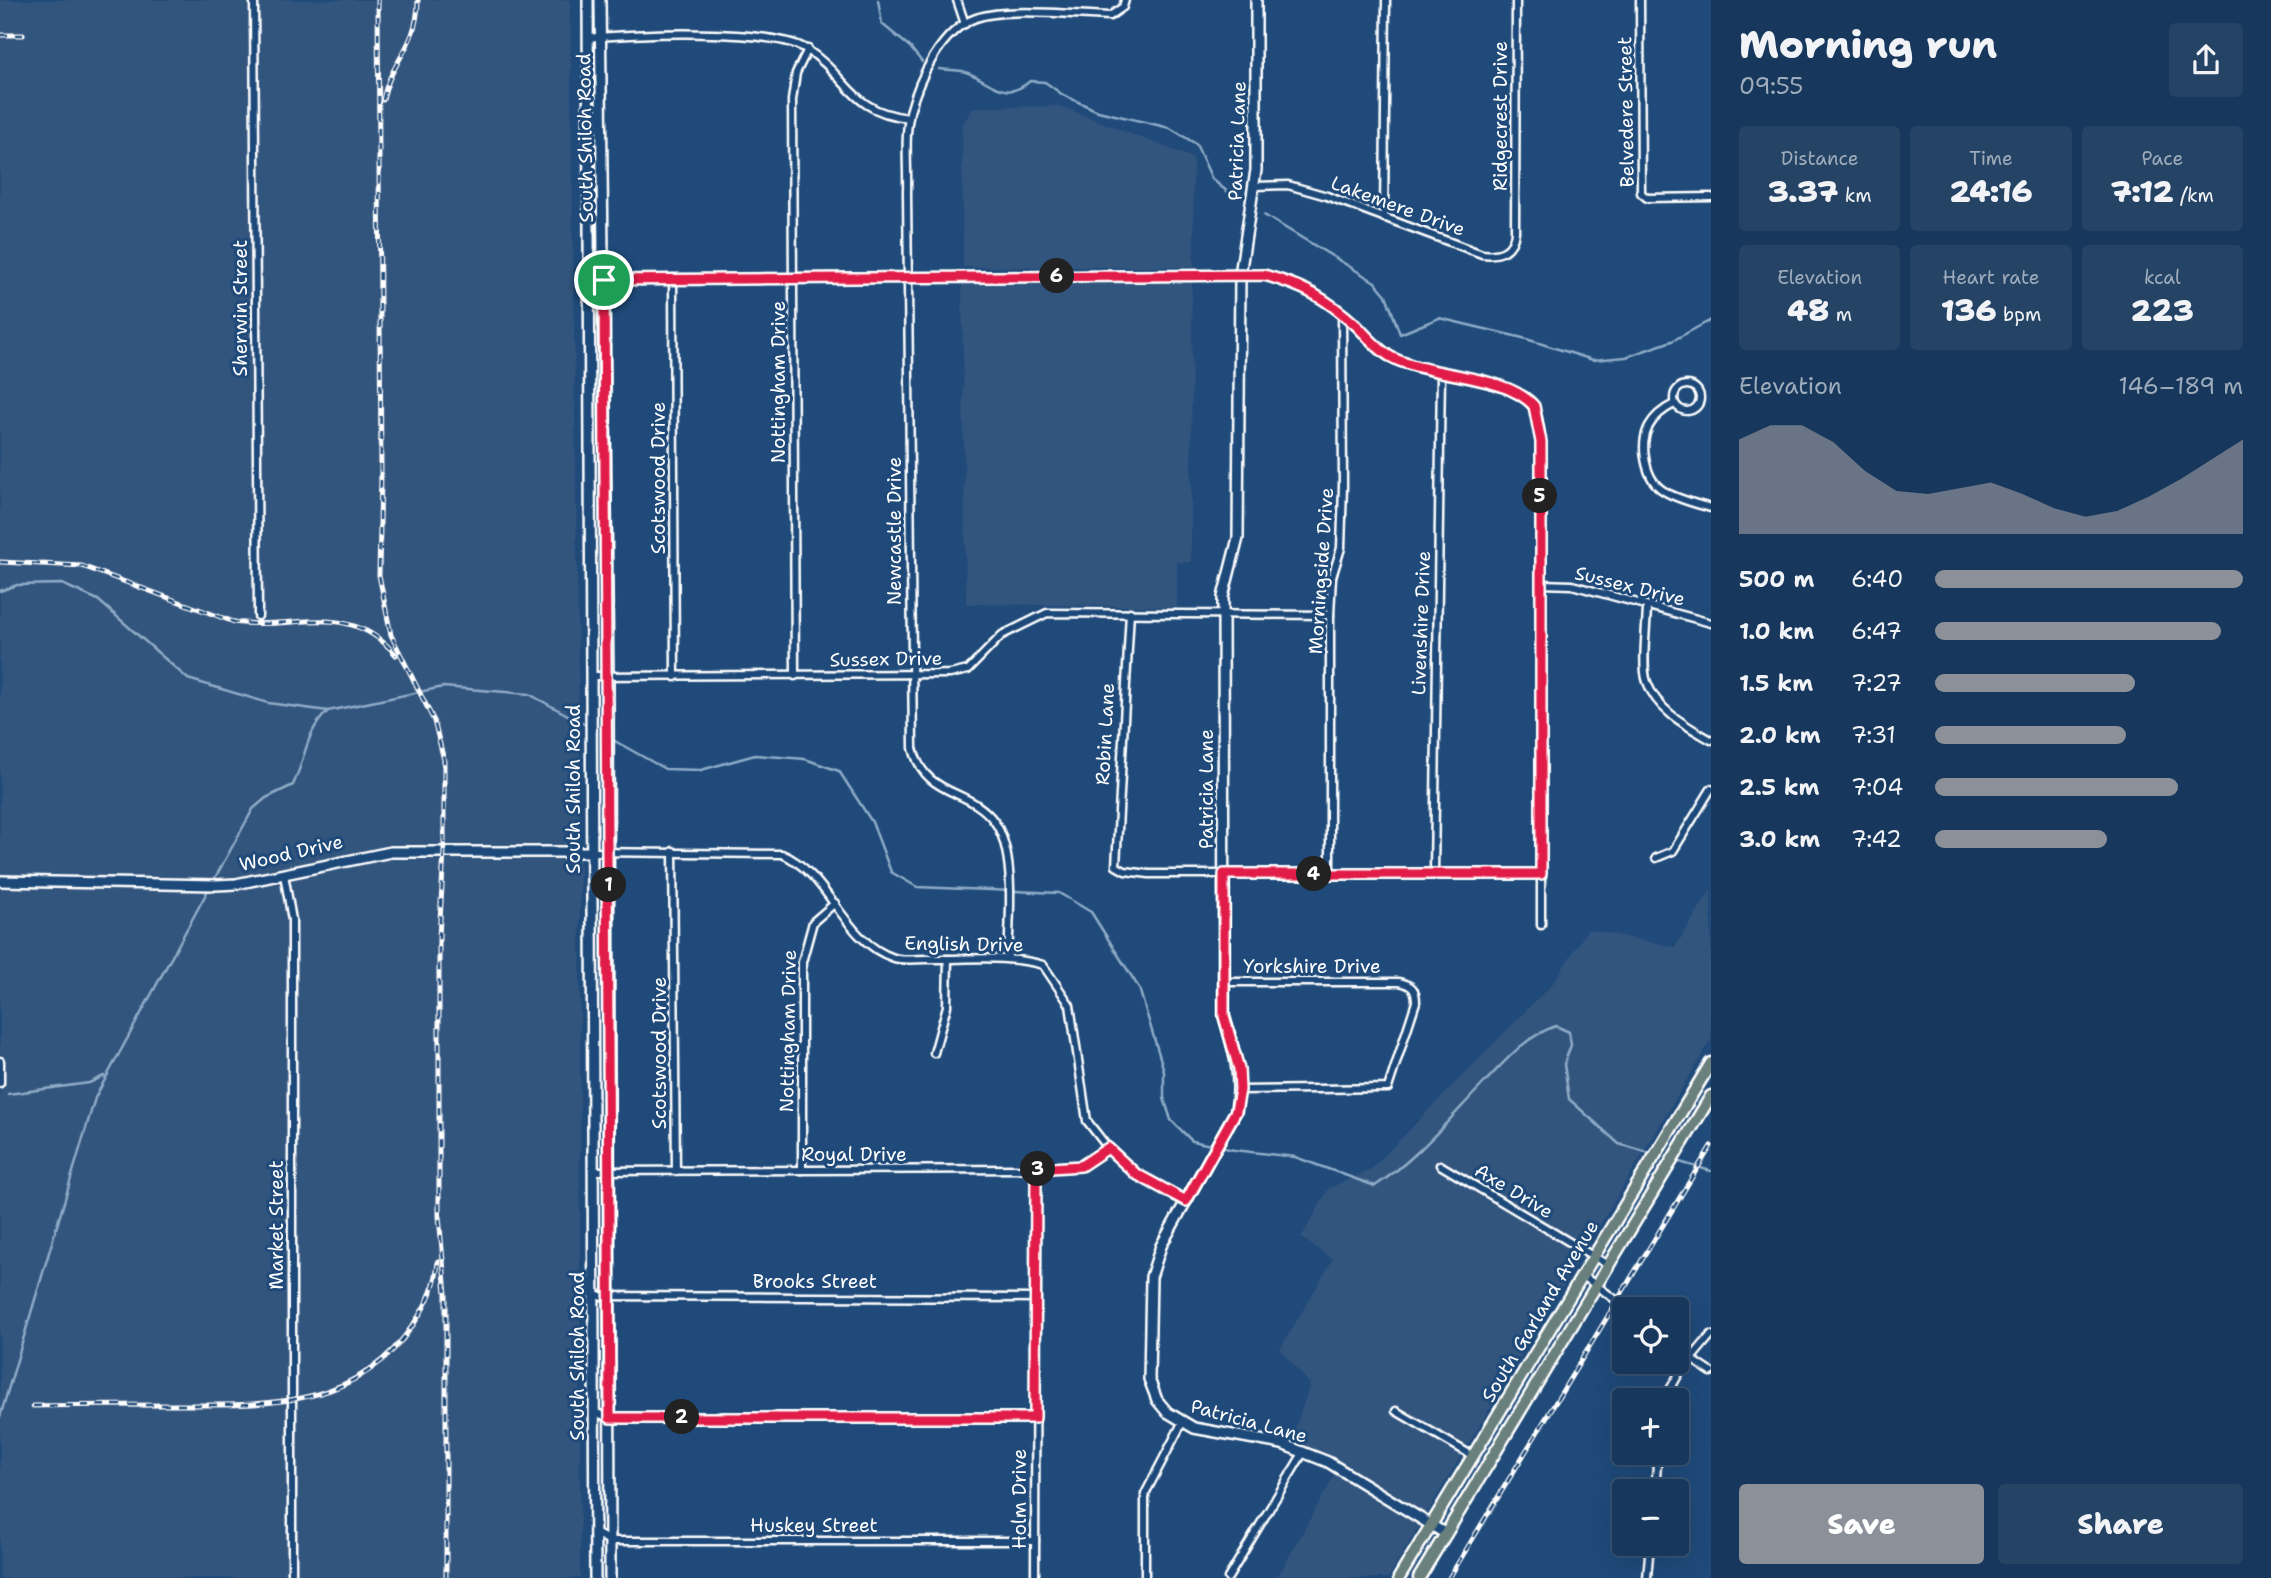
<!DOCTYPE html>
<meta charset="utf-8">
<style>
body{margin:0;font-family:"Shantell Sans",sans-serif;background:#244365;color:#f1f3f6;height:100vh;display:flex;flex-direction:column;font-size:26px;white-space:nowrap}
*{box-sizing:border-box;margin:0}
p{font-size:23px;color:#9eacbb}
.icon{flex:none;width:38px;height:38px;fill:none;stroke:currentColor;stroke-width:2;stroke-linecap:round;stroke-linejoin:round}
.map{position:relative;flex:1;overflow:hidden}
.details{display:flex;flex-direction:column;background:#17385c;width:560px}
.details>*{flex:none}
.tools{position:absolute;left:1612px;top:1297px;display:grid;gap:14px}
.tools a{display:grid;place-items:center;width:77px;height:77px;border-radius:7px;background:#17385c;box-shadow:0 7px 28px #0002,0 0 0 2px #365272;font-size:35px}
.pin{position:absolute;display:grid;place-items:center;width:60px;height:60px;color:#fff;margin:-30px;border:4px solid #fff;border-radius:50%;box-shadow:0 2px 7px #0007}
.km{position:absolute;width:35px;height:35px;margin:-18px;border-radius:50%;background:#222;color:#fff;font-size:19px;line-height:35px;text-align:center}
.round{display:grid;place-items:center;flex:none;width:74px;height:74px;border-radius:7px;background:#244365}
.head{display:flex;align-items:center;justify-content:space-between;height:119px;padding:0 28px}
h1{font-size:38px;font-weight:800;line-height:52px}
.figures{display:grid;grid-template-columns:repeat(3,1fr);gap:10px;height:119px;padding:7px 28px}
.figures div{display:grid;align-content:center;border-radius:7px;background:#244365;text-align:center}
.figures b{font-size:30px;font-weight:800}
.figures small{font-size:19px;font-weight:400}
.figures p{font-size:19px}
.chart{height:196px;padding:14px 28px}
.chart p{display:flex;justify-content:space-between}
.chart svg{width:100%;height:126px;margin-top:7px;fill:#8c9099;opacity:.7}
.cta{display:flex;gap:14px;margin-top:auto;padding:14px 28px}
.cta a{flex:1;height:80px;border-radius:7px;background:#8c9099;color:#fff;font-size:28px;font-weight:800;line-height:80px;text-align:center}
.cta a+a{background:#244365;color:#f1f3f6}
ul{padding:0 28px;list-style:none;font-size:23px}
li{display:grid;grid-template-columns:112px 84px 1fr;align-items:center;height:52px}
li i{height:18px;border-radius:9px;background:#8c9099}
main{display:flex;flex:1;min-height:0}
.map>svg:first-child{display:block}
.built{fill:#33547e}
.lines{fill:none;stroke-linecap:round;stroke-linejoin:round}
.stream{stroke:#8facc7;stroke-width:2.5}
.street-casing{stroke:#fff;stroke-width:11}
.secondary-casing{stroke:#fff;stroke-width:14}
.primary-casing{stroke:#fff;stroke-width:15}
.street{stroke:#1f4a7a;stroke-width:6}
.secondary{stroke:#1f4a7a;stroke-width:9}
.primary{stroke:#6a807d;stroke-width:10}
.rail-casing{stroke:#fff;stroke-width:5}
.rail{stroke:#1f4a7a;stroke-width:2.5;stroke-dasharray:8;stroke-linecap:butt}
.route-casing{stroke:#fff;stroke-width:14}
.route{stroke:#e11d48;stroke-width:9}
.labels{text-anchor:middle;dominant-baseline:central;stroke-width:6;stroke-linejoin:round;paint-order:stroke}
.street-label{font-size:19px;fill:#fff;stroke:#1f4a7a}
</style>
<main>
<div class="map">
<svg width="1711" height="1578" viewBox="0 0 1711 1578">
<rect width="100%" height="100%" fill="#1f4a7a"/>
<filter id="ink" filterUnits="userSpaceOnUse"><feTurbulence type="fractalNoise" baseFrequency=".0143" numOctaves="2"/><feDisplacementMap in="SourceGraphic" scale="14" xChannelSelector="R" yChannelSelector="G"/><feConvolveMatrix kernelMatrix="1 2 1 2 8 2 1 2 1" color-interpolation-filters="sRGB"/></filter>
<g filter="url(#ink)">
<!-- built -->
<g class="built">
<path d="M0,0H570L580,816V1578H0Z"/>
<path d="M1060,106L1193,158L1194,267H963L962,125L974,107Z"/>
<path d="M1192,281L1191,562H1177V607L966,604L962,284Z"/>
<path d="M1711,890V1040L1388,1578H1277L1334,1476L1293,1435L1310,1384L1280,1349L1333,1259L1301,1238L1329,1188L1370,1170L1553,983L1588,929L1675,947Z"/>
</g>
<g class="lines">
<!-- stream -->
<g class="stream">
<path d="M878,0L882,24L910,47L922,62"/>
<path d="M939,69C946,70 955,70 962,71C988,77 1003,105 1030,81L1045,82L1063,95L1098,111L1170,128L1196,144L1212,179L1235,198"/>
<path d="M1264,215L1375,282L1386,295L1400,334L1439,318L1523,338L1593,360L1626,357L1672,341L1711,320"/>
<path d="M0,591L17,585L62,584L98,600L188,679L268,703L328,711L443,687L529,694L586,725"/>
<path d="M613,740L665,769L701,770L755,755L805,759L839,771L872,822L891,872L917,887L1059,893L1091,912L1139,988L1164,1071V1098L1171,1120L1192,1141L1234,1150L1295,1157L1375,1186C1417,1159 1450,1118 1485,1082C1506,1060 1526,1036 1556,1026L1569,1032L1571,1045L1564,1064L1569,1099L1619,1144L1653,1154"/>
<path d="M215,878L253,809L266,798L293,785C306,758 305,732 328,711"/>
<path d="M8,1094L89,1083L104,1076"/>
<path d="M1676,1161L1711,1171"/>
<path d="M0,1417L95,1098L207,892"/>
</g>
<defs>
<g id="street">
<path d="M254,0L258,616"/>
<path d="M957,0L965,24"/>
<path d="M1640,0L1641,193L1647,198L1711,197"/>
<path d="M588,38C630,33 774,28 806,49C849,76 849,112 909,118"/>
<path d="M1255,186L1288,185L1327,196L1482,254C1500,256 1513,251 1515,232L1516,0"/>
<path d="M1384,218L1386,0"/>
<path d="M673,279L675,677"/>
<path d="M588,280L1264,275C1304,286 1326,298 1356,326C1367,336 1379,351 1392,358C1433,379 1486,373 1525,398C1539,407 1539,427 1541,442V925"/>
<circle cx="1687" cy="398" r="13"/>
<path d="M1674,404C1664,409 1655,415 1649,426C1639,445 1645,480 1664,491C1677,499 1696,504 1711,508"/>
<path d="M1541,584L1572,585L1711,623"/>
<path d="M1647,606C1647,625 1641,666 1647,682C1657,711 1687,726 1711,740"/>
<path d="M1130,612L1116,866L1125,871L1149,874H1541"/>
<path d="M591,676L950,674L968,670L1002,635L1047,613L1330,615"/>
<path d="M795,676L792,100L796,73L808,49"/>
<path d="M673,851L676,1171"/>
<path d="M590,852L782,854C830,874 843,942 894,958C903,961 916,959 926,959C964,960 1005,954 1043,965L1070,1005L1087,1121L1108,1148L1136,1174L1186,1201"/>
<path d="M1656,858L1673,851L1711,789"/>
<path d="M284,874L292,920V1578"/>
<path d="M1330,874V615L1332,577L1341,548L1343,486L1342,313"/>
<path d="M1434,874L1441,373"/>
<path d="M1008,959C1009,921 1017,852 994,821C969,787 925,798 913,748L907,193C908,167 904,138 910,112C919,79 941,30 976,18C1008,7 1074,15 1110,16L1123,7L1125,0"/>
<path d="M1224,982H1399C1412,985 1416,989 1416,1002L1388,1088L1240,1090"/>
<path d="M934,1053L947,1006L948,959"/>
<path d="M0,1061V1083"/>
<path d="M1440,1165L1608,1265"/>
<path d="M802,1170V962L813,922L835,903"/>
<path d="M593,1171L1036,1169L1081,1166L1108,1148"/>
<path d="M1582,1275L1628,1309"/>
<path d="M594,1296L1036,1298"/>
<path d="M1676,1349L1711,1372"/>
<path d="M1664,1400L1680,1372L1711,1335"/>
<path d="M1396,1411L1473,1456"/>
<path d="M594,1412L610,1418H1035"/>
<path d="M1655,1491L1658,1452"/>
<path d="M595,1533L610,1541H1035"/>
<path d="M1035,1578L1036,1169"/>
<path d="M1145,1578V1494L1182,1423"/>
<path d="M1228,1578L1303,1453"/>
<path d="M1647,1578L1650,1544"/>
</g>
<g id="secondary">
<path d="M588,0L595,1578"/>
<path d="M600,0L608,676L610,1578"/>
<path d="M1256,0V170L1240,275L1238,538L1223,597L1224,1016C1234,1049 1242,1077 1236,1111L1161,1246L1151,1277L1149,1379L1157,1400L1167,1412L1194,1428L1282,1444L1328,1462L1446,1534"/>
<path d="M0,881L216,885L236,884L391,852H590"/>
</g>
<g id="primary">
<path d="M1399,1578L1711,1063"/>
<path d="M1419,1578L1711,1096"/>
</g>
</defs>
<!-- street casing -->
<use href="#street" class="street-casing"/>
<!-- secondary casing -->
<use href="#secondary" class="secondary-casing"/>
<!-- primary casing -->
<use href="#primary" class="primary-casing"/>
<!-- street -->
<use href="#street" class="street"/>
<!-- secondary -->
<use href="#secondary" class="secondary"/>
<!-- primary -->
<use href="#primary" class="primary"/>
<defs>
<g id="rail">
<path d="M378,0L381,474L379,575L391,635L434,721L444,760V852L439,937V1216L446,1294V1578"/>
<path d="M0,35H23"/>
<path d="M383,100C390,61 418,47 418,0"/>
<path d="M0,562L82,566L234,622C294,631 348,599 396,655"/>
<path d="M33,1406C81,1405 130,1405 178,1405C267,1405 357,1409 413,1325C426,1306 437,1285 438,1261"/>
<path d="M1449,1578L1711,1146"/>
</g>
</defs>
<!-- rail casing -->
<use href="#rail" class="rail-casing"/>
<!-- rail -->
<use href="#rail" class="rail"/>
</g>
</g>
<g class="lines" filter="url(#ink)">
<defs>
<path id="route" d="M1264,275C1304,286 1326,298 1357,326C1367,336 1380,352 1393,358C1431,377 1506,374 1534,406L1541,442V874H1224V1016L1239,1069L1240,1090L1236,1111L1186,1201L1136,1174L1108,1148L1081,1166L1036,1169L1035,1418H610L604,280Z"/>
</defs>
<!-- route casing -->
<use href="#route" class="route-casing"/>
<!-- route -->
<use href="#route" class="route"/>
</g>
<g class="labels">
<!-- street labels -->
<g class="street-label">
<text transform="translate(1626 112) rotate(-91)">Belvedere Street</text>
<text transform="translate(1500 116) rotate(-90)">Ridgecrest Drive</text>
<text transform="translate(585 138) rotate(-91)">South Shiloh Road</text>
<text transform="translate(1237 141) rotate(-88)">Patricia Lane</text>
<text transform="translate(1398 206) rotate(20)">Lakemere Drive</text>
<text transform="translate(240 308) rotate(-90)">Sherwin Street</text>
<text transform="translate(778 382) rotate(-90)">Nottingham Drive</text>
<text transform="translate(658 478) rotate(-90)">Scotswood Drive</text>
<text transform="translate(894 531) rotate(-90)">Newcastle Drive</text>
<text transform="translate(1321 571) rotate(-86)">Morningside Drive</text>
<text transform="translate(1630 586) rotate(14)">Sussex Drive</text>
<text transform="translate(1421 623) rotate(-88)">Livenshire Drive</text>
<text transform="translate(886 659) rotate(-1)">Sussex Drive</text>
<text transform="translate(1105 734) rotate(-87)">Robin Lane</text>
<text transform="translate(573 789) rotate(-90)">South Shiloh Road</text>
<text transform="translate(1206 789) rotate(-90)">Patricia Lane</text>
<text transform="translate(291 853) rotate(-13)">Wood Drive</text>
<text transform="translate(964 944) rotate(1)">English Drive</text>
<text x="1312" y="966">Yorkshire Drive</text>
<text transform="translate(788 1031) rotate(-89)">Nottingham Drive</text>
<text transform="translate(659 1053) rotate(-90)">Scotswood Drive</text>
<text x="854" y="1154">Royal Drive</text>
<text transform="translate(1514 1191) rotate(31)">Axe Drive</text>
<text transform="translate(276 1225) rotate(-90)">Market Street</text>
<text x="815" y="1281">Brooks Street</text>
<text transform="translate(1540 1311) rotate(-59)">South Garland Avenue</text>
<text transform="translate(577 1356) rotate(-90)">South Shiloh Road</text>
<text transform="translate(1249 1421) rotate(15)">Patricia Lane</text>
<text transform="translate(1019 1499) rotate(-90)">Holm Drive</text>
<text x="814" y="1525">Huskey Street</text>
</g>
</g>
</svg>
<div class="tools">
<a><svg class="icon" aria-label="locate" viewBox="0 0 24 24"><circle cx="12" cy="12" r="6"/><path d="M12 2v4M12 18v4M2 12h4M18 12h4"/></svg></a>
<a>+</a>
<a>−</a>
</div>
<div class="pin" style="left:604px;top:280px;background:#1e9e55"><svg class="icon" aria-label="arrive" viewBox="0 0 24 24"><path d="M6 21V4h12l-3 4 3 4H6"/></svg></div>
<b class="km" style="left:609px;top:885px">1</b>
<b class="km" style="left:682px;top:1417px">2</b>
<b class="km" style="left:1038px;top:1169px">3</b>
<b class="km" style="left:1314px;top:874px">4</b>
<b class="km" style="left:1540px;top:496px">5</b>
<b class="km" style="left:1057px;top:276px">6</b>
</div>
<section class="details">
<div class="head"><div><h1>Morning run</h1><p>09:55</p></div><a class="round"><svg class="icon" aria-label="share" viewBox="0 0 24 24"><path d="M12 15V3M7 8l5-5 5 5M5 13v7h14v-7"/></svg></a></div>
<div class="figures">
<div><p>Distance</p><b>3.37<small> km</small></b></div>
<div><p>Time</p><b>24:16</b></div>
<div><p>Pace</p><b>7:12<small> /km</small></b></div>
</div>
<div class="figures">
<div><p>Elevation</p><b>48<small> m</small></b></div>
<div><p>Heart rate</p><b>136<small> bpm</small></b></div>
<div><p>kcal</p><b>223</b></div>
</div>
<div class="chart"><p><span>Elevation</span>146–189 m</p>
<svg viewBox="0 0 160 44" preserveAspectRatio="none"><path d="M0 44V11L10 6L20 6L30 12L40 22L50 29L60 30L70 28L80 26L90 30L100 35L110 38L120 36L130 31L140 25L150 18L160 11V44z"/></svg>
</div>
<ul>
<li><b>500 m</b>6:40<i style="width:100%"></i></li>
<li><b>1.0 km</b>6:47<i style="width:93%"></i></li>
<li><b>1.5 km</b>7:27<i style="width:65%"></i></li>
<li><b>2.0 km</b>7:31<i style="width:62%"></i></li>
<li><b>2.5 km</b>7:04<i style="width:79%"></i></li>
<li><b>3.0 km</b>7:42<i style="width:56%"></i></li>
</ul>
<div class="cta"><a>Save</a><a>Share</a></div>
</section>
</main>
